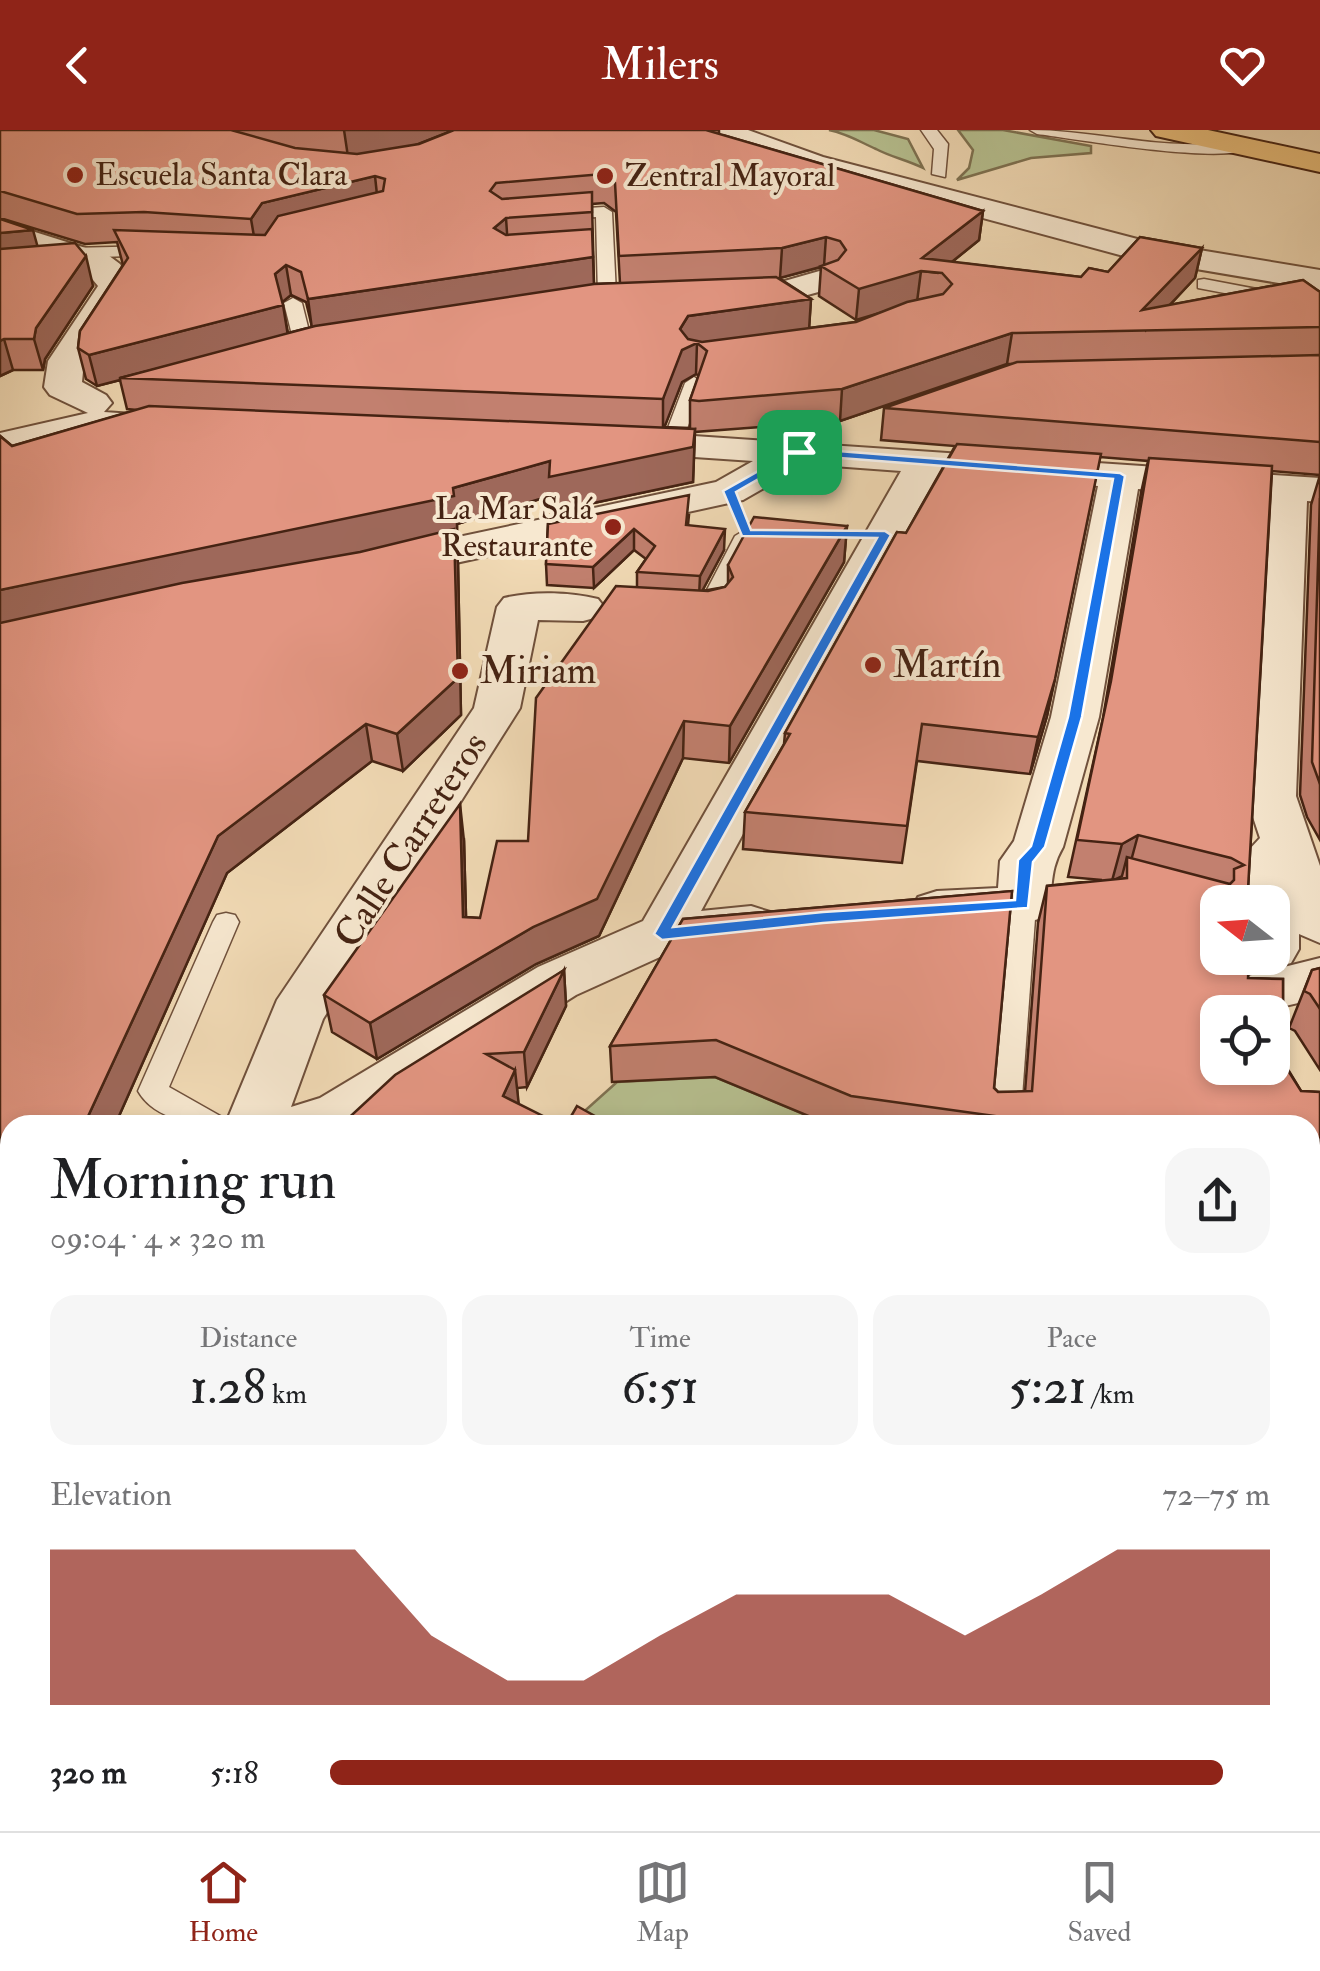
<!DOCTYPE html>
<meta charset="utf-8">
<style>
body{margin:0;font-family:"IM FELL Double Pica",serif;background:#f6f6f6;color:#202124;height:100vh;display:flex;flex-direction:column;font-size:38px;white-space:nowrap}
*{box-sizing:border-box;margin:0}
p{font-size:32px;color:#757577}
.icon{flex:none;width:55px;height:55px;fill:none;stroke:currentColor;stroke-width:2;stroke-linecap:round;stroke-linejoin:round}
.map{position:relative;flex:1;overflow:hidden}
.side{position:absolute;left:0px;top:985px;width:1320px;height:718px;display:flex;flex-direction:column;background:#fff;border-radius:30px 30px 0 0;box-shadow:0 5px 15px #0003}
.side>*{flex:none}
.needle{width:65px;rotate:287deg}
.controls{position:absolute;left:1200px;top:755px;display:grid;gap:20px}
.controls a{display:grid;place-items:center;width:90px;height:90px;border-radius:20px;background:#fff;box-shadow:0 5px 15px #0003;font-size:50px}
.pin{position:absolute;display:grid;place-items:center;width:85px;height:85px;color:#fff;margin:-42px;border-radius:20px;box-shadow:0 5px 15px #0006}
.round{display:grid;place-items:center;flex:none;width:105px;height:105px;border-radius:30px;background:#f6f6f6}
.summary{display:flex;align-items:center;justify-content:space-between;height:170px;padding:0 50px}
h1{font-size:55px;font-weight:600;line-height:75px}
.stats{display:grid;grid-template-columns:repeat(3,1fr);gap:15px;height:170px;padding:10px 50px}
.stats div{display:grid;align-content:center;border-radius:25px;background:#f6f6f6;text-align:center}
.stats b{font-size:50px;font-weight:600}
.stats small{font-size:28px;font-weight:400}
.stats p{font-size:28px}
.chart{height:280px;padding:20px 50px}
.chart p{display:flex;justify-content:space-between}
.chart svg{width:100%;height:180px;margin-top:10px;fill:#8f2418;opacity:.7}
ul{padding:0 50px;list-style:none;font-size:32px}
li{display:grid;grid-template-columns:160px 120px 1fr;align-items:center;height:75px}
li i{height:25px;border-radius:12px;background:#8f2418}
header{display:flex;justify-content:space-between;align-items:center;height:130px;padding:0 50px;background:#8f2418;color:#fff;font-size:45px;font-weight:600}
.menu{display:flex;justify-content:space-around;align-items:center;height:140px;border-top:2px solid #e0e0e0;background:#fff;font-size:28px;color:#757577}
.menu a{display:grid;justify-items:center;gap:5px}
.menu .selected{color:#8f2418}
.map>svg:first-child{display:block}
.green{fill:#b7c191;stroke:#7e7252;stroke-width:2.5}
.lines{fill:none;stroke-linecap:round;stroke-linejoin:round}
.lane-casing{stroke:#70513c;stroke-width:3}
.street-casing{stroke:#70513c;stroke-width:4}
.secondary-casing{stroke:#452313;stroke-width:4}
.primary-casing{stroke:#452313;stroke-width:4}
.lane{fill:#f7e8d0;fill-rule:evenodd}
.street{fill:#f7e8d0;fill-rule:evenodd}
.secondary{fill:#f7e8d0;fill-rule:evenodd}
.primary{fill:#e9be7b;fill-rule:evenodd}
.wall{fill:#c2806f;stroke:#452313;stroke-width:2.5;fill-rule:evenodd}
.shaded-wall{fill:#9e685a;stroke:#452313;stroke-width:2.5}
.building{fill:#e29581;stroke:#452313;stroke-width:2.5}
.route{fill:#1a73e8;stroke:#fff;stroke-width:2.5;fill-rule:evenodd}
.poi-dot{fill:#8f2418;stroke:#f7e8d0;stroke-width:4}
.labels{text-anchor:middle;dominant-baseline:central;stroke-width:8;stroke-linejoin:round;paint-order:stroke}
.far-poi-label{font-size:32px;fill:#452313;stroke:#f7e8d0;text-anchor:start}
.poi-label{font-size:38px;fill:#452313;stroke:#f7e8d0;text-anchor:start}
.street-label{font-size:38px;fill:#452313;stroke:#f7e8d0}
</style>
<header><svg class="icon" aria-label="back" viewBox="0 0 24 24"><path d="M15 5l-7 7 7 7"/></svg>Milers<svg class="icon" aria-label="heart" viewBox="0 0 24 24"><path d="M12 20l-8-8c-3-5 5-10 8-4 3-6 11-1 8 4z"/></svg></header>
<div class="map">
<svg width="1320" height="1701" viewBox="0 0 1320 1701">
<rect width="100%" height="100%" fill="#f2dbb6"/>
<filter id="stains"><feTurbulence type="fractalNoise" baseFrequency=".002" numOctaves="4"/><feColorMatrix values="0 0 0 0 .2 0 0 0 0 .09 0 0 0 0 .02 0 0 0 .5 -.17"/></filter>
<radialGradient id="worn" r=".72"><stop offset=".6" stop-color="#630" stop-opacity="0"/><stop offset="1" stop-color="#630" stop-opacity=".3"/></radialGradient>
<!-- green -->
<g class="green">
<path d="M829,0H874L908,9L923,38C907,30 891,27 876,19C858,11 848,4 829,0Z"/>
<path d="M958,0H1003L1091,16V23L1031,28L957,50L969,38L973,20Z"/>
<path d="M715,947L830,995H569L617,952Z"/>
<path d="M0,1213L10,1224V1492L0,1506Z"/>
<path d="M1310,1325L1320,1330V1701H856L845,1693L1310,1692Z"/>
</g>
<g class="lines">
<defs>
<g id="lane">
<path d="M921,0H937L948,14L945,47L932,44L934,19Z"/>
<path d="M1030,0C1087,0 1144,16 1201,14C1218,14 1242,8 1255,17C1227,36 1077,9 1037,4Z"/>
<path d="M604,77L612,82L616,164L620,170L611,175L598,165L596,87L555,90L547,85L555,80Z"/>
<path d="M154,116L160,117V125L70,128L62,123L70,118Z"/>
<path d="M1204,149L1320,171V181L1198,158V150Z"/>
<path d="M293,168L302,173L313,217L310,221L304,222L295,217L284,173Z"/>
<path d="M694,247L703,253L681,316L671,322L664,320L661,316L685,253Z"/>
<path d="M745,400L755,406L718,481L715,486H699L696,481L735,406Z"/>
<path d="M1023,766L1032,768L1036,775L1020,995H990L1010,775L1014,768Z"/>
<path d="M226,783L235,785L239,792L169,957L222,987L227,995C197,995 155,991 138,961L213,792L217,785Z"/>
</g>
<g id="street">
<path d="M705,0H748L823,27L1145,111L1320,140V160L1131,128L801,39L710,6Z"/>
<path d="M0,91L108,125L120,134L132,156L84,231L82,252L106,265L112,273L104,282L163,286L168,294L163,302L94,304L0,327V303L88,283L50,265L44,257L48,231L98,156L84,139L0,112Z"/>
<path d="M823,140L835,143L840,150L835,157C796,169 751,182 711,172L706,165L711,158L781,152Z"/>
<path d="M620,301L1320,348V372L1307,371L1296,666L1320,736V813L1299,804V819L1291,833L1272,838L1253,833L1250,828H1272V772H1246L1247,722L1260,708L1246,666L1266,368L1138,359L1099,587L1063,717C1046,746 1057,763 1042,788C1006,799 954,804 918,793L911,780L918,767L937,761L998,758L1000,731L1014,711L1051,587L1098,356L939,344L701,781L751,776L770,782L778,795L770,808L671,822L576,865L371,995H225L277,870L474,578L497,477L504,468C532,461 570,462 598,469L605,478L598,487L583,491L538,490L520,578L323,889L291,977L320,968L538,837L643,791L901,341L806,334L743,370L729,373L383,449L368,445L362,436L368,427L383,423L716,352L753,331L606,321L601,313L606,305Z"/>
<path d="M1320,828V868L1268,880L1248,874L1240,860L1248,846Z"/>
</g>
<g id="secondary">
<path d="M10,1536V1618L0,1622V1540Z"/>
<path d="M10,1653V1692H53L49,1701H0V1657Z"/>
</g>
<g id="primary">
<path d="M1151,0H1208L1320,24V42L1156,6Z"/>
<path d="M0,1104L10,1108V1168L0,1164Z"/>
<path d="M528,1692H618L621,1701H532Z"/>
<path d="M669,1692H752L755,1701H673Z"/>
</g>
</defs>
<!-- lane casing -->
<use href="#lane" class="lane-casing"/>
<!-- street casing -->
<use href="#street" class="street-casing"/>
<!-- secondary casing -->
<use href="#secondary" class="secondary-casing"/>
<!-- primary casing -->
<use href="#primary" class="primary-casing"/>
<!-- lane -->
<use href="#lane" class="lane"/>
<!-- street -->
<use href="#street" class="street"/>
<!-- secondary -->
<use href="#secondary" class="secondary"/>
<!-- primary -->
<use href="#primary" class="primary"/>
</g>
<!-- wall -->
<g class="wall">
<path d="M0,0H231L236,2L231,0H719V4L983,81L979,110L952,132L1081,147L1089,138L1108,142L1140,107L1202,118L1195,148L1170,175L1303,150L1320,162V710L1307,687L1300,665L1311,375L1320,345L1272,341L1248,759L1254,761L1253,772H1218V828H1249L1248,848L1283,849V898L1275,918L1301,961L1320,962V1202H1310V995H830L715,947L612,952L610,916L683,789L1012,761L994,958L998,962H1025L1038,793L1047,756L1102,750L1068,747L1103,588L1141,363L1148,331L1100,327L1047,586L1030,644L917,631L902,733L743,719L745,682L784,614L785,603L897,402L906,403L955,316L881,310L884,278L1012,234H1007L840,291L695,302L693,352L551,382L550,366L457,394V402H455L458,434L461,585L403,641L372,631L227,743L115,995H10V1057L0,1046V306L12,316L137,280L127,279L120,250L97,256L86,249L78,218L80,201L123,135L117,112L85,114L0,88ZM604,73L616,82L620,153L594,154L592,74ZM821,137L819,166L856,190L879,183L856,192L809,198L811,169L779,148ZM291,165L306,172L312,197L288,203L282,172ZM696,244L699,246L690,270V298L664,297L682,252ZM1218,882H1272V938H1218Z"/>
<path d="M0,89L93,156L45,229L43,240H13L0,246Z"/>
<path d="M689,385L688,395L724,420L702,461L725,457L728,454V435L847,396L844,432L729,633L683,628L599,806L536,834L377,929L332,902L324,865L464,711L466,787L480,788L528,711L637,457V442L646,429L634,420L594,458L547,455L546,434L548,394Z"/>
<path d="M1320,838V940L1295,901L1289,898L1312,840Z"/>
<path d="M564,840L566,876L527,957L517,958L518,973L341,995Z"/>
</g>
<!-- shaded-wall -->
<g class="shaded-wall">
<path d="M344,0H454L398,22L348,27Z"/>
<path d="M375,46L378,74L256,118L251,89L262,73Z"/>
<path d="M983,81L979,110L938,143L921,141L917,172L856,190L859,159L922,128Z"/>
<path d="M506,88L508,117L494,98Z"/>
<path d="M33,100L41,129L0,133V103Z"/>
<path d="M826,107L824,136L780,148L782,118Z"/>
<path d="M1202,118L1195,148L1146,200L1142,180Z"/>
<path d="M86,126L93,156L45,229L43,240L34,209L36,198Z"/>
<path d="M593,127L594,157L312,199L308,169Z"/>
<path d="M286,135L291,165L280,174L275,144Z"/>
<path d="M811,169L809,200L697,213L696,244L682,252L663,301V269L680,199L688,186Z"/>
<path d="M283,175L288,206L120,248V250L97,256L89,225Z"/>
<path d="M1012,203L1007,234L840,291L842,259Z"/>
<path d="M4,209L13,240L0,246V211Z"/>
<path d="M695,299L693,352L551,382L550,366L457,394V402H455L458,434L461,585L403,641L397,604L458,548L0,499V460L453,358L550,331Z"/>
<path d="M847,396L844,432L729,633L730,596Z"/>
<path d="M634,399V420L594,458L593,437Z"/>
<path d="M725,399L724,420L699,467L700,446Z"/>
<path d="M1055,549L1047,586L1030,644L1038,607Z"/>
<path d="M684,591L683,628L599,806L536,834L377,929L370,893L533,797Z"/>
<path d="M366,594L372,631L227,743L115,995H84L218,706Z"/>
<path d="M460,674L464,711L467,824L463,787Z"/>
<path d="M1138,705L1128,742L1127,727L1122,746L1112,751L1122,714Z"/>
<path d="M564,840L566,876L527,957L524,922Z"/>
<path d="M515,940L519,976L503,966Z"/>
</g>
<!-- building -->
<g class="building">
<path d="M0,0H231L295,18L357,24L419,14L454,0H706L983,81L922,128L1081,147L1089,138L1108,142L1140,107L1202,118L1142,180L1303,150L1320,162V197L1012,203L842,259L699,271L690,270L707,221L697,213L682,220L663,269L120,248L315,196L594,154L776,147L811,169L688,186L680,199L688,209L702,212L856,192L907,172L943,164L952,154L942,143L921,141L859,159L821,136L838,130L846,120L840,111L826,107L782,118L619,126L615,53L603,44L496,53L490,61L502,69L592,62V82L506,88L494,98L506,105L592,99L593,127L308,169L301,142L286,135L275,144L283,175L89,225L78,218L80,201L128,128L114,100L265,105L278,86L383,61L385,49L375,46L262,73L251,89L144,82L77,84L0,61Z"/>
<path d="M0,89L33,100L0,103Z"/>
<path d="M75,113L86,126L36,198L34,209H4L0,211V119Z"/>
<path d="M1320,225V312L884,278L1017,232Z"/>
<path d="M149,276L695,299L693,317L549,347L550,331L453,358L454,366L0,460V306L12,316Z"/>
<path d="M957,314L1101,324L1055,549L1038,607L922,594L907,696L745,682L790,604L785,603L897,402L906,403Z"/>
<path d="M1149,328L1272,336L1248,759L1254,761L1253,772H1218V828H1249L1248,848L1283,849V898H1272V882H1218V938H1272V915L1301,961L1320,962V1165L1310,1162V995H1038V992L851,966L716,910L610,916L683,789L1012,761L994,958L998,962L1032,961L1047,756L1127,748V727L1230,754L1234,750V739L1244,735L1231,728L1138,705L1122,714L1077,710L1111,551Z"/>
<path d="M689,365L686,395L725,399L700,446L637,442L655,416L634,399L593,437L546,434L548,394Z"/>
<path d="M1320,368V654L1312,632Z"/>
<path d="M754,387L847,396L730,596L684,591L597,769L533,797L370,893L324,865L460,674L463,787L480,788L497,711H528L536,568L616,456L708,461L725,457L733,447L728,435Z"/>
<path d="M454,399L458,548L397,604L366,594L218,706L84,995H10V1038L8,1039L0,1029V493L182,453L360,422Z"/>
<path d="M1320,838V879L1310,864L1304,861L1312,840Z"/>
<path d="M564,840L524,922L486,924L515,940L503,966L561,995H341L395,945Z"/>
<path d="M577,976L611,995H566Z"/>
</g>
<!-- route -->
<path class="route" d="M799,318L1120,343L1125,346L1082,587L1045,717L1033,732L1028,778L823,793L662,810L654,804L877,408L742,406L723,361ZM801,325L1113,349L1068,587L1031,716L1018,730L1015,770L823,782L673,797L891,405L885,401L751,400L736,362Z"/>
<!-- markers -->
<g class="poi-dot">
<circle cx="75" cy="45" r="10"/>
<circle cx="605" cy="46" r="10"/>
<circle cx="613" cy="397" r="10"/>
<circle cx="873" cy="535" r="10"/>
<circle cx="460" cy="541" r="10"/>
</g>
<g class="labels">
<!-- far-poi labels -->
<g class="far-poi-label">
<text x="95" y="45">Escuela Santa Clara</text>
<text x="625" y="46">Zentral Mayoral</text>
<text x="593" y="379" text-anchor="end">La Mar Salá<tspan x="593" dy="37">Restaurante</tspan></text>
</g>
<!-- poi labels -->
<g class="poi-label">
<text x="893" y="535">Martín</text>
<text x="480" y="541">Miriam</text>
</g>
<!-- street labels -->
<g class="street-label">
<text transform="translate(411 710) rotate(-57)">Calle Carreteros</text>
</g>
</g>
<rect width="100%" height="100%" filter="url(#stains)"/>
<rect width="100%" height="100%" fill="url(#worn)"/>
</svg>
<div class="controls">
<a><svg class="needle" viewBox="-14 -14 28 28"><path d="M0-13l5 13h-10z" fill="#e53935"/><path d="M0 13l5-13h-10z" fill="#757577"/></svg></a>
<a><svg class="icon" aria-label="locate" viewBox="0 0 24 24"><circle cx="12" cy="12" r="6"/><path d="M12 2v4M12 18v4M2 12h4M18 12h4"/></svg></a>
</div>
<div class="pin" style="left:799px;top:322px;background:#1e9e55"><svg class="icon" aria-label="arrive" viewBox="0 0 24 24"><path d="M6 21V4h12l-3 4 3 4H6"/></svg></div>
<section class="side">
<div class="summary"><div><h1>Morning run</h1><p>09:04 · 4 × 320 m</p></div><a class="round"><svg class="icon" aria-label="share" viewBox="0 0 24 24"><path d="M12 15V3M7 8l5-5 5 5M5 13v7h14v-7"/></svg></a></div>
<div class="stats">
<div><p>Distance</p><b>1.28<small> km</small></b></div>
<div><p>Time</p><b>6:51</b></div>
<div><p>Pace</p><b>5:21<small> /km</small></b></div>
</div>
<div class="chart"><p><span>Elevation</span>72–75 m</p>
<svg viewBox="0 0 160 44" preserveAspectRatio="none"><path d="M0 44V6L10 6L20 6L30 6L40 6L50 27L60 38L70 38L80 27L90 17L100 17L110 17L120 27L130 17L140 6L150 6L160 6V44z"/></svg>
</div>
<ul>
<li><b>320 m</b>5:18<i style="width:95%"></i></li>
</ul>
</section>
</div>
<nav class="menu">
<a class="selected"><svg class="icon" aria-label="home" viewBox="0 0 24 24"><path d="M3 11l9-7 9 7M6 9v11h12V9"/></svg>Home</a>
<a><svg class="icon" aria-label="map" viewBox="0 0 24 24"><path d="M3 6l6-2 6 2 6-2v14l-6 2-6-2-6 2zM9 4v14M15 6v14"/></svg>Map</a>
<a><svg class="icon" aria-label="saved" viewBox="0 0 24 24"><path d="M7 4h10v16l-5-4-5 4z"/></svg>Saved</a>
</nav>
